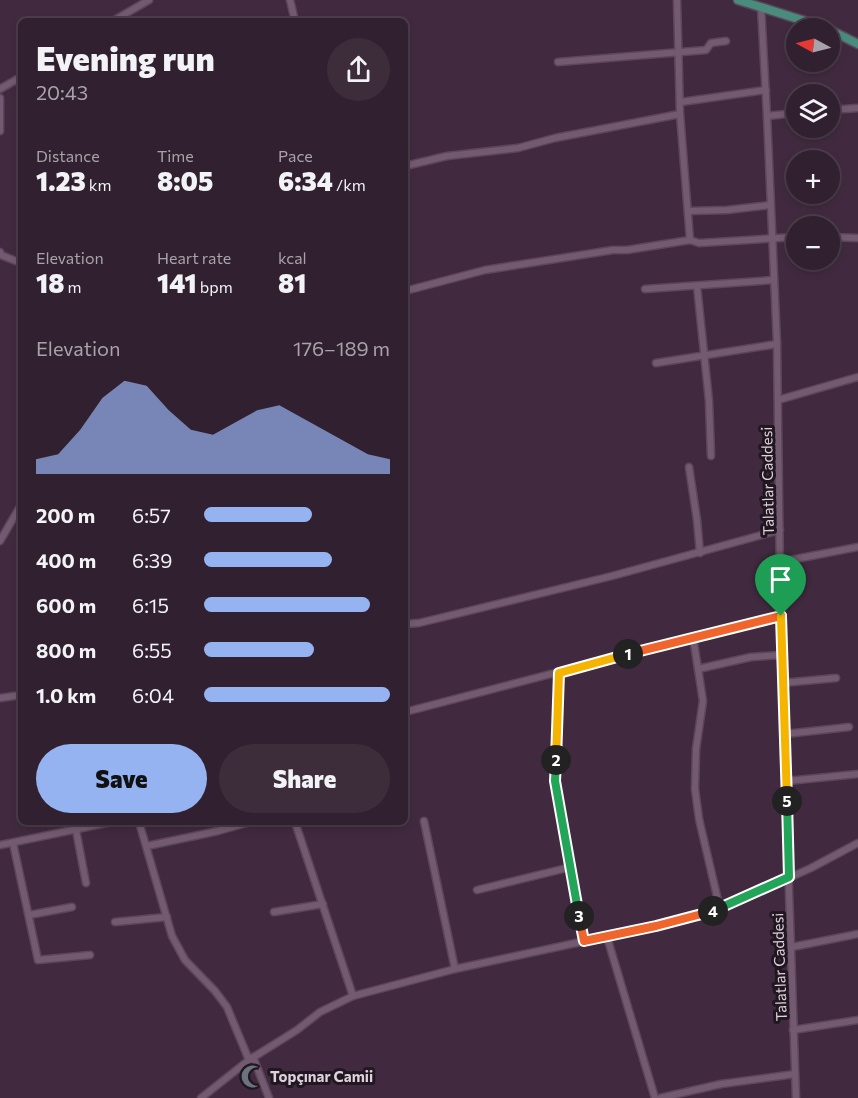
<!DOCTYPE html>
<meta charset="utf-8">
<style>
body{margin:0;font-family:Commissioner,sans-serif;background:#3d2d3b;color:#f1f3f6;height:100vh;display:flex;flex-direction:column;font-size:22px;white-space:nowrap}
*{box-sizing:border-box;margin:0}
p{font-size:20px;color:#a8a3aa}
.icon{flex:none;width:33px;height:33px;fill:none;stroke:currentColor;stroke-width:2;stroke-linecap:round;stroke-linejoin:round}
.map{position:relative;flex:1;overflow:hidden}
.side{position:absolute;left:18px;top:18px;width:390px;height:807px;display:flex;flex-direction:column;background:#31202f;border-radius:9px;box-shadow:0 3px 9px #0003,0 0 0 2px #4c3e4b}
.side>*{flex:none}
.needle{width:39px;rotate:277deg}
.tools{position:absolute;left:786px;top:18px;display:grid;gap:12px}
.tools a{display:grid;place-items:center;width:54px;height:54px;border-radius:50%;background:#31202f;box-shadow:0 3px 9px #0003,0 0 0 2px #4c3e4b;font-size:30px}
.pin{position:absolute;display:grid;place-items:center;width:51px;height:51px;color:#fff;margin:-62px -26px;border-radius:50% 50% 50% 0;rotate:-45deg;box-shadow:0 0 6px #0007}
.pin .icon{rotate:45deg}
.km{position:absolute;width:30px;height:30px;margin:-15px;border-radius:50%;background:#222;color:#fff;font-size:16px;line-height:30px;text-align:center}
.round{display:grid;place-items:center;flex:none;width:63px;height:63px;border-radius:32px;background:#3d2d3b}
.summary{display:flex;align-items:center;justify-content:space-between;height:102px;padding:0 18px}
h1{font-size:33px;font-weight:800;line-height:45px}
.metrics{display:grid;grid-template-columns:repeat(3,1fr);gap:9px;height:102px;padding:6px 18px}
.metrics div{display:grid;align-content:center}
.metrics b{font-size:26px;font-weight:800}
.metrics small{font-size:16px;font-weight:400}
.metrics p{font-size:16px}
.chart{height:168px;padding:12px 18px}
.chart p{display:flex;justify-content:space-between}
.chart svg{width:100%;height:108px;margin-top:6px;fill:#95b2f1;opacity:.7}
.cta{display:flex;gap:12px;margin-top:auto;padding:12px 18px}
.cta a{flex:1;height:69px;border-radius:36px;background:#95b2f1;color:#111;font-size:24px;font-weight:800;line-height:69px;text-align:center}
.cta a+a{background:#3d2d3b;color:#f1f3f6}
ul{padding:0 18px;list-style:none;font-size:20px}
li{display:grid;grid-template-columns:96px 72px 1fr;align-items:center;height:45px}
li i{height:15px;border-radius:8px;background:#95b2f1}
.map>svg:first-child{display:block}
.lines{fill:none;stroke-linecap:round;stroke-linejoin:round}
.minor-casing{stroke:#5b4759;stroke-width:9}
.major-casing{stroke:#5b4759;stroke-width:11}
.minor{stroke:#745a71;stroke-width:6}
.major{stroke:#498c7d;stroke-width:8}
.split-1-casing{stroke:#fff;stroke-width:12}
.split-2-casing{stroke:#fff;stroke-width:12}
.split-3-casing{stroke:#fff;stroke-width:12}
.split-4-casing{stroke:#fff;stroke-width:12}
.split-5-casing{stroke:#fff;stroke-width:12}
.split-6-casing{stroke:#fff;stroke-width:12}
.split-1{stroke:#f0652b;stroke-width:8}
.split-2{stroke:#f5b400;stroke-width:8}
.split-3{stroke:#22a559;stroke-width:8}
.split-4{stroke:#f0652b;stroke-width:8}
.split-5{stroke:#22a559;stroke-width:8}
.split-6{stroke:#f5b400;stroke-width:8}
.labels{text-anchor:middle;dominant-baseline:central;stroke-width:6;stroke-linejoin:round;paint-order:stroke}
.street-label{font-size:15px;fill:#dfd0dd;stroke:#211720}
.poi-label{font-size:15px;font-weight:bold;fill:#dfd0dd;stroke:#211720;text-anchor:start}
</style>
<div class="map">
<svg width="858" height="1098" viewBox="0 0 858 1098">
<rect width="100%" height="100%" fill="#412a3f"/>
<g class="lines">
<defs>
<g id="minor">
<path d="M290,0L295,21"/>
<path d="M677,0L680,114L690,240"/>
<path d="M761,7L767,116L777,344L781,655L796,1098"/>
<path d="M113,21L149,0"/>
<path d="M558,62L706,50L711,43L726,41"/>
<path d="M0,89L21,77"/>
<path d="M0,98V131"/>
<path d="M681,102L766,90"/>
<path d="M830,110L858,108"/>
<path d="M767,116L796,113"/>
<path d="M405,166L447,156L518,148L555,138L680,114"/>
<path d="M688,211L727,210L770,205"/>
<path d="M830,237L858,238"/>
<path d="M0,252L1,255L21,263"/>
<path d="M697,286L709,401L711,456"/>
<path d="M645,289L774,280"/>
<path d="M405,291L485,270L613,250H627L690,240L699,243L796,237"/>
<path d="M656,363L777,344"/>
<path d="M778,400L858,377"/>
<path d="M689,467L697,520L700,553"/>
<path d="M0,541L21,505"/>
<path d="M780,562L858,547"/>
<path d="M405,624L419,623L612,576L780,530"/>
<path d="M693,637L703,701L696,749L695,789L699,819L720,909"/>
<path d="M698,669L751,657L781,655"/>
<path d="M559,673L555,781L584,941"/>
<path d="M782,683L836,678"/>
<path d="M0,698L21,695"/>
<path d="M405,712L693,637L781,616"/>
<path d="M785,734L849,727"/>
<path d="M787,781L858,774"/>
<path d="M424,821L455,969"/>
<path d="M139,822L172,936L185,960L215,991L227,1007L249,1060"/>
<path d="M295,822L353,996"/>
<path d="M76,830L86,883"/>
<path d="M13,843L38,960L90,955"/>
<path d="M0,845L111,822"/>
<path d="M147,846L218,831L250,822"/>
<path d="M477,890L571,867"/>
<path d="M274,912L323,904"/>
<path d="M29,915L72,907"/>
<path d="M115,922L167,917"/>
<path d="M607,937L655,1098"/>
<path d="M792,947L858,934"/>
<path d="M793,1030L858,1020"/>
<path d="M253,1057L269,1098"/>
<path d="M201,1098L249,1060L297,1030L320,1012L353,996L455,969L706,915L811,868L858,843"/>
<path d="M660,1098L721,1084L795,1074"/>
</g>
<g id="major">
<path d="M738,0L827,28"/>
<path d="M830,30L858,44"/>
</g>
</defs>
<!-- minor casing -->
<use href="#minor" class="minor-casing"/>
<!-- major casing -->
<use href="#major" class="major-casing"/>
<!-- minor -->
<use href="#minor" class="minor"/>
<!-- major -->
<use href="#major" class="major"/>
</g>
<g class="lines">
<defs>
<path id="split-1" d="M628,654L781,616"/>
<path id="split-2" d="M556,760L559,673L628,654"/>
<path id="split-3" d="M556,760L555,781L579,916"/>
<path id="split-4" d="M579,916L584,941L656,926L713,911"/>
<path id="split-5" d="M713,911L789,877L787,801"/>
<path id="split-6" d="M781,616L787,801"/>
</defs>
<!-- split-1 casing -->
<use href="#split-1" class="split-1-casing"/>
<!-- split-2 casing -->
<use href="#split-2" class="split-2-casing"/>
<!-- split-3 casing -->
<use href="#split-3" class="split-3-casing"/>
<!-- split-4 casing -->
<use href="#split-4" class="split-4-casing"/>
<!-- split-5 casing -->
<use href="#split-5" class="split-5-casing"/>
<!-- split-6 casing -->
<use href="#split-6" class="split-6-casing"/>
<!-- split-1 -->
<use href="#split-1" class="split-1"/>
<!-- split-2 -->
<use href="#split-2" class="split-2"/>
<!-- split-3 -->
<use href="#split-3" class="split-3"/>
<!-- split-4 -->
<use href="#split-4" class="split-4"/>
<!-- split-5 -->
<use href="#split-5" class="split-5"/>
<!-- split-6 -->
<use href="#split-6" class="split-6"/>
</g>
<!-- icons -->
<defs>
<symbol id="mosque-bare" viewBox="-9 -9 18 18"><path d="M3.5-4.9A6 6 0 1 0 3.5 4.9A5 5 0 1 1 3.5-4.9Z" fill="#6b7280" stroke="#211720" stroke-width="2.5" paint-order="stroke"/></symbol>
</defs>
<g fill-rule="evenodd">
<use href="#mosque-bare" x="236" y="1060" width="33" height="33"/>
</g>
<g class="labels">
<!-- street labels -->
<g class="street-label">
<text transform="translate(767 481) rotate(-91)">Talatlar Caddesi</text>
<text transform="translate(779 967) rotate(-92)">Talatlar Caddesi</text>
</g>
<!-- poi labels -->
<g class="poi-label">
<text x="270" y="1076">Topçınar Camii</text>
</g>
</g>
</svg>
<div class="tools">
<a><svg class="needle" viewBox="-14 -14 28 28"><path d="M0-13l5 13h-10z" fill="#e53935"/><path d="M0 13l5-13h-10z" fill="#a8a3aa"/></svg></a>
<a><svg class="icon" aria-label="layers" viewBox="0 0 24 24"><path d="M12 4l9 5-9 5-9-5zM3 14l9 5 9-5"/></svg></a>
<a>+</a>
<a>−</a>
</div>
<div class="pin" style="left:781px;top:616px;background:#1e9e55"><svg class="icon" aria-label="arrive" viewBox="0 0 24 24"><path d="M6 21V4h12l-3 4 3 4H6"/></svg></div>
<b class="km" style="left:628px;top:654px">1</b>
<b class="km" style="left:556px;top:760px">2</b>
<b class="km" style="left:579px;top:916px">3</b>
<b class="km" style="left:713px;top:911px">4</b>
<b class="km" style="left:787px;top:801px">5</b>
<section class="side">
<div class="summary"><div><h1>Evening run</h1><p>20:43</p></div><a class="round"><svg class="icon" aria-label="share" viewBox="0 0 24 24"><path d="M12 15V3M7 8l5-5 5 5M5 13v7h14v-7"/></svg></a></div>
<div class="metrics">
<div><p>Distance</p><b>1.23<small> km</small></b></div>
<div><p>Time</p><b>8:05</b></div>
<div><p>Pace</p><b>6:34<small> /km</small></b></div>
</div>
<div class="metrics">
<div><p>Elevation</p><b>18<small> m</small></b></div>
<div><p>Heart rate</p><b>141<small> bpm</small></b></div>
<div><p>kcal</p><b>81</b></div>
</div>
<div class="chart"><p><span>Elevation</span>176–189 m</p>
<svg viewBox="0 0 160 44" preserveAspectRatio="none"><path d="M0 44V38L10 36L20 26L30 13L40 6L50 8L60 18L70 26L80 28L90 23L100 18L110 16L120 21L130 26L140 31L150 36L160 38V44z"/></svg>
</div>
<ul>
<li><b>200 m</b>6:57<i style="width:58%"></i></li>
<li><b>400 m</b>6:39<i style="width:69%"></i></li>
<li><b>600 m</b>6:15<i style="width:89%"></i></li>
<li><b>800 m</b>6:55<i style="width:59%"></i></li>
<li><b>1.0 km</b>6:04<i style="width:100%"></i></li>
</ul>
<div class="cta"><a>Save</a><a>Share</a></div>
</section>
</div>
